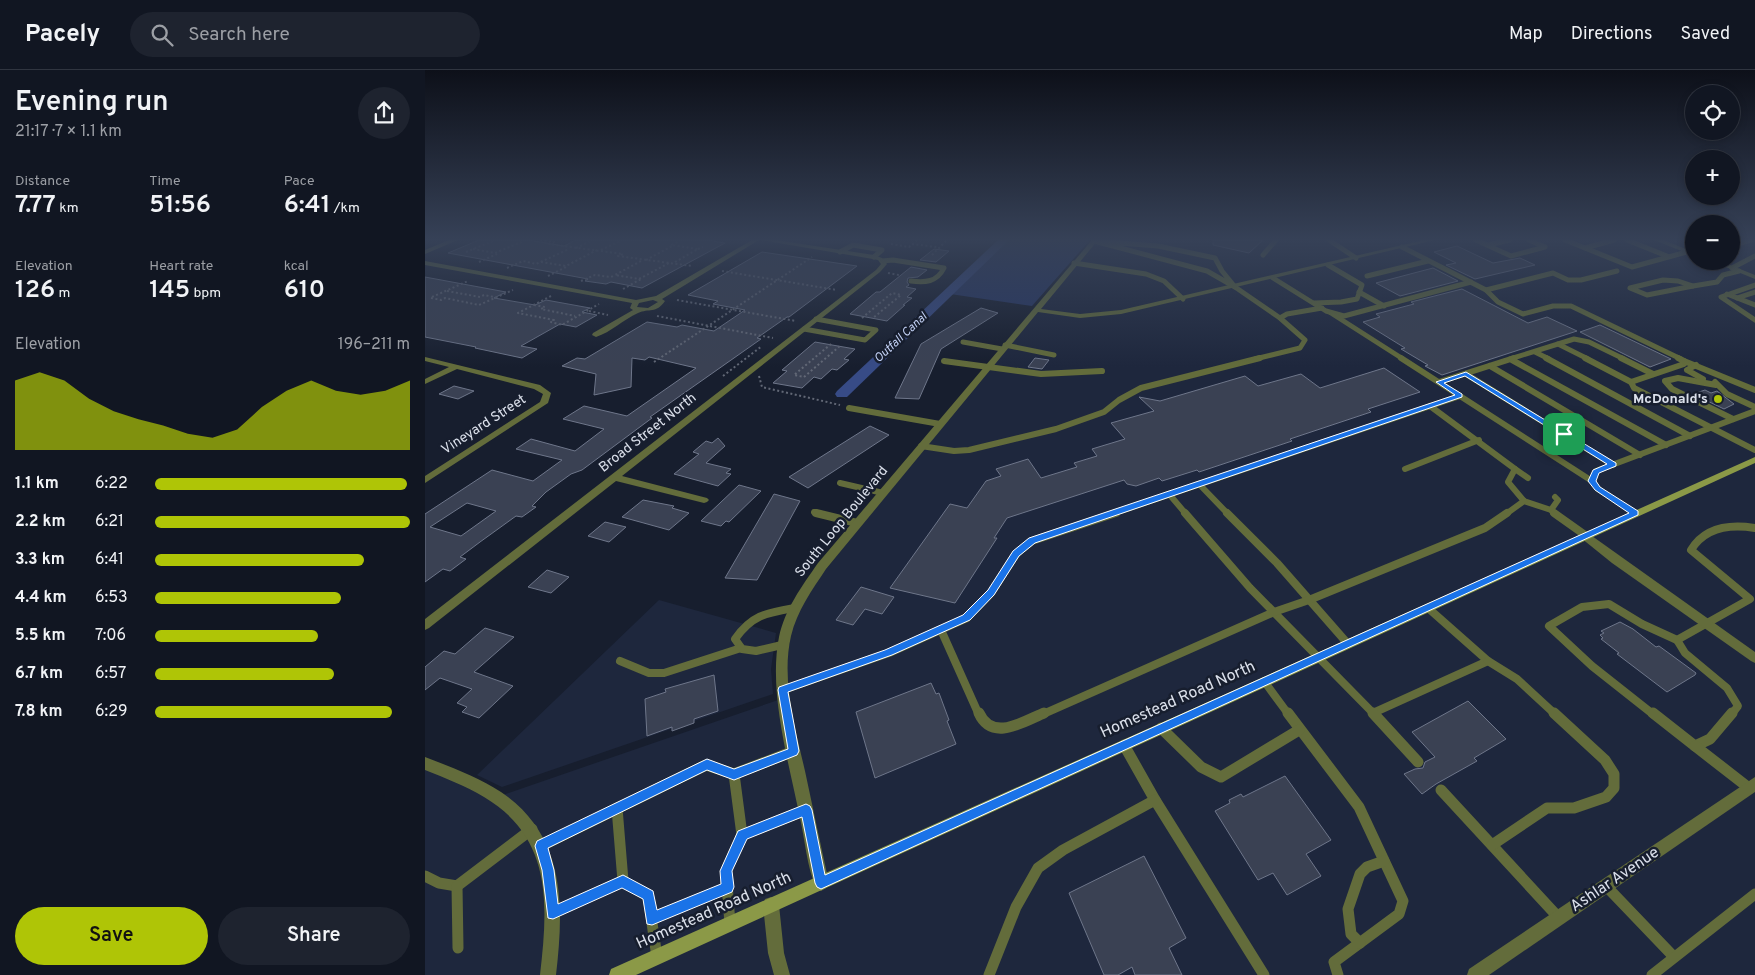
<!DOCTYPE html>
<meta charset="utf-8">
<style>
body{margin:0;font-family:Overpass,sans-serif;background:#1e232f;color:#f1f3f6;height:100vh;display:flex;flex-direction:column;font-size:19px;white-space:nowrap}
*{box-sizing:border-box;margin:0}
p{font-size:16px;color:#9c9fa5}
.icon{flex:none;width:28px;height:28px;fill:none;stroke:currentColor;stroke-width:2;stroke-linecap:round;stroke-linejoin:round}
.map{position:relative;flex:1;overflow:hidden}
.details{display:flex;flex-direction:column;background:#111622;width:425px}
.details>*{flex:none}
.buttons{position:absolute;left:1260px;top:15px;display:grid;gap:10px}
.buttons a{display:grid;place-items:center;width:55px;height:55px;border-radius:50%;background:#111622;box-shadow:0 2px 8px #0003,0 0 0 1px #303540;font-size:25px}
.pin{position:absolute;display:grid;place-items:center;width:42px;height:42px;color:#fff;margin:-21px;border-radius:10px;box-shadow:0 2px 8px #0006}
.round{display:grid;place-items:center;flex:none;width:52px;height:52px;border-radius:26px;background:#1e232f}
.head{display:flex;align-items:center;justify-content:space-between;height:85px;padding:0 15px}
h1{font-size:28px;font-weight:600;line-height:38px}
.figures{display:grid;grid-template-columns:repeat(3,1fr);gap:8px;height:85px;padding:5px 15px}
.figures div{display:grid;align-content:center}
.figures b{font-size:25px;font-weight:600}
.figures small{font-size:14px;font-weight:400}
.figures p{font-size:14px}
.chart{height:140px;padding:10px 15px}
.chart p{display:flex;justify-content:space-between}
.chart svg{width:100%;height:90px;margin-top:5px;fill:#afc506;opacity:.7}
.primary-button{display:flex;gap:10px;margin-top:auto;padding:10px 15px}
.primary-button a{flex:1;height:58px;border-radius:30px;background:#afc506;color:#111;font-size:20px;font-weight:600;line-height:58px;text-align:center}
.primary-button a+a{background:#1e232f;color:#f1f3f6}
ul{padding:0 15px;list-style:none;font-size:16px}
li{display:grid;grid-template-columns:80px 60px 1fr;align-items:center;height:38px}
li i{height:12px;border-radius:6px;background:#afc506}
header{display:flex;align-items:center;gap:30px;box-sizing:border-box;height:70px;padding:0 25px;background:#111622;border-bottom:1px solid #303540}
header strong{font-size:24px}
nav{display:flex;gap:28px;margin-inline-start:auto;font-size:18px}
.search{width:350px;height:45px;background:#1e232f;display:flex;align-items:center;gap:12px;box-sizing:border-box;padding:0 18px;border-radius:28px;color:#9c9fa5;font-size:19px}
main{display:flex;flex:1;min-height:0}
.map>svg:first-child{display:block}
.built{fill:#1e273d}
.green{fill:#273765}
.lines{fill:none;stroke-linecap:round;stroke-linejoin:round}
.canal{fill:#374b86;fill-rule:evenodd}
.building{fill:#3a4153;stroke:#6e768a;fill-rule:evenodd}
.path{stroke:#626876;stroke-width:2;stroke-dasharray:2 2.5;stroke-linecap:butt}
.service-far3{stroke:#636c3b;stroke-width:5}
.service-far2{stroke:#636c3b;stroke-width:6}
.service-far1{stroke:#636c3b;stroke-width:8}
.service{stroke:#636c3b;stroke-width:11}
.minor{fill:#636c3b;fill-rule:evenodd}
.secondary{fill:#8b9947;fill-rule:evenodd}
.route{fill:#1a73e8;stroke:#fff;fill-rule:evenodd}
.poi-dot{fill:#afc506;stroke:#171e2e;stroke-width:2}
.labels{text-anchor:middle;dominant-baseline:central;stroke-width:5;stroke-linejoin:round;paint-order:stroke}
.far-water-label{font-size:12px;font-style:italic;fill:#c4d2f6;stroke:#171e2e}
.poi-label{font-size:14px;font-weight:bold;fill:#dbe0eb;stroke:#171e2e;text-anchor:end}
.street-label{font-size:14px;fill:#dbe0eb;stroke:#171e2e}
.near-street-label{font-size:16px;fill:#dbe0eb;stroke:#171e2e}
</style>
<header>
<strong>Pacely</strong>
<div class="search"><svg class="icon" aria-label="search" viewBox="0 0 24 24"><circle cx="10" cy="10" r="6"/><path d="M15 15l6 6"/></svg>Search here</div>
<nav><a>Map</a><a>Directions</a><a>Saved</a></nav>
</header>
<main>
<section class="details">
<div class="head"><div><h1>Evening run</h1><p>21:17 · 7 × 1.1 km</p></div><a class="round"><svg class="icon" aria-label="share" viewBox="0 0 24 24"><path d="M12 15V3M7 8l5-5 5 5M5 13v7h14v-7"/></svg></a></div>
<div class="figures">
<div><p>Distance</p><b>7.77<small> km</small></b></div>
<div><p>Time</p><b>51:56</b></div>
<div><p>Pace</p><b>6:41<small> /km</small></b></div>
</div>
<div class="figures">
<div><p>Elevation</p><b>126<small> m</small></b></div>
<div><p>Heart rate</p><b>145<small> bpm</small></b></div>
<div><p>kcal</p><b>610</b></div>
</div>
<div class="chart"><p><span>Elevation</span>196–211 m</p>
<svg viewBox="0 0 160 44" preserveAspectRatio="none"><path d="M0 44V10L10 6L20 10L30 19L40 25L50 29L60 32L70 36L80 38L90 34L100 23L110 15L120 10L130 15L140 17L150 15L160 10V44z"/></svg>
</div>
<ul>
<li><b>1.1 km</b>6:22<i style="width:99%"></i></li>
<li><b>2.2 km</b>6:21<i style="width:100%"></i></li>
<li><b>3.3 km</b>6:41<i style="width:82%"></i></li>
<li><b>4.4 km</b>6:53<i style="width:73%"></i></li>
<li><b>5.5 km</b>7:06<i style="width:64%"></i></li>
<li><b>6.7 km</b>6:57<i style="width:70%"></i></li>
<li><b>7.8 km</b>6:29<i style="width:93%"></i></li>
</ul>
<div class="primary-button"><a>Save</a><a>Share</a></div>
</section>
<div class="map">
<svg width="1330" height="905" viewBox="0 0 1330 905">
<rect width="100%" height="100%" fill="#171e2e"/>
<!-- built -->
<g class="built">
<path d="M670,170H1269V191H1306V170H1330V905H0V694L72,727L359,628L358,620L369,538Z"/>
<path d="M234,530L351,563L346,599L348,624L77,717L52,705Z"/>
</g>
<!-- green -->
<path class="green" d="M582,170H665L607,236L525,224Z"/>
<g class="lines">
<!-- canal -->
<path class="canal" d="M573,170H584L422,327H412L410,324L412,321Z"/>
</g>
<!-- building -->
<g class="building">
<path d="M54,170H103L139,176L151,170H282L300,173L217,218L186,212L181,214L160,211L163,209L23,183Z"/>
<path d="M788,170H838L824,183L788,175Z"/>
<path d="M1032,176L1068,193L1095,188L1110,195L1050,209L1021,195L1031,193L1009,182Z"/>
<path d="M509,179L524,181L511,192L495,190Z"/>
<path d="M337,182L432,196L364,247H362L332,268L336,269L225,347L227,348L157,400L146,404L121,422L107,436L111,437L97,447L91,446L55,472L35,487L41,489L25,501L18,499L0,512V444L67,400L108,411L137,390L91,379L106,369L150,381L179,359L138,349L159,336L202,346L271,298L224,287L220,290L207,288L206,317L169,325L171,304L137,296L152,288L160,289L222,252L252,257L257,255L289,261L320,240L288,234L293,231L263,225ZM42,433L71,441L36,466L5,457Z"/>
<path d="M486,197L502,200L493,207L483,208L482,212L484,215L481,217L491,219L482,227L487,228L478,235H480L462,251L425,244L451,222H455Z"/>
<path d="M1008,198L1033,211L975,226L951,213Z"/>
<path d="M0,207L81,222L69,228L110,235L121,230L165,238L157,242L172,245L151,257L135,254L96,276L112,279L97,288L50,278L51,277L0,267Z"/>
<path d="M1037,219L1103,253L1122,247L1152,261L1017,305L1000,296L1003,295L976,279L980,278L938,252L955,247L951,244L989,234L986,232Z"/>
<path d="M556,238L573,243L516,279L494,329L470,328L496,274Z"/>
<path d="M1175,255L1246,289L1225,297L1155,262Z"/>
<path d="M390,272L430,279L419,289L424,290L412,300L407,299L396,309L389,307L377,318L348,313L362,301L357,300Z"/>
<path d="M610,288L624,290L617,299L603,297Z"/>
<path d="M959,298L995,322L943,339L946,342L865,369L867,371L774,402L772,400L737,411L734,408L711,416L702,414L699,410L582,448L569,468H572L530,533L465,518L525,434L542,438L561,411L576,406L571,399L603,389L616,408L652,397L649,393L672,386L667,379L700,369L686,353L729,341L714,327L735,331L820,306L833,316L876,304L895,318Z"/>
<path d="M29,316L49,321L33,329L14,324Z"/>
<path d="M1280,320L1286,323L1292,321L1309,334L1299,339L1268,324Z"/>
<path d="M445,356L464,365L383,418L364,407Z"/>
<path d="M293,368L300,376L281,393L306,399L301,403L306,404L293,416L249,404L274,384L268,382L281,371L287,373Z"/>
<path d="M314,415L336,421L304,452L301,451L296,456L276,451Z"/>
<path d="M349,424L375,431L332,510L300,508Z"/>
<path d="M218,430L249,436L247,438L264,443L244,460L197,447Z"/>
<path d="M180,452L201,457L184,472L163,466Z"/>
<path d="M122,500L144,507L126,523L103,517Z"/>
<path d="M436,517L469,527L457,544L440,539L428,555L411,550Z"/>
<path d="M1195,552L1208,559L1231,577L1234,576L1271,603L1270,605L1242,622L1192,584L1194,583L1176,569L1178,568L1175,565L1179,563L1176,561Z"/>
<path d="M60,558L89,567L49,602L88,616L54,648L37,642L42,637L32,633L47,619L15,608L0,620V597L19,581L30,584Z"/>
<path d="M289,605L293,641L269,649V653L247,661V657L222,666L220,629L241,622L240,619Z"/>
<path d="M506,613L511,624L514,623L524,650L522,651L531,674L450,708L431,642Z"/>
<path d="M1043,631L1081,669L1049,688L1052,691L1011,714L997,724L979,704L990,699L998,698L1000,692L1010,687L987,662Z"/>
<path d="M860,706L906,770L881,784L896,806L862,825L848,803L833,810L790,741L805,733L804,730L816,724L818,727Z"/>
<path d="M719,786L761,868L744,878L757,905H710L707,897L693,905H679L644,823Z"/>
</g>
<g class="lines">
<!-- path -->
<g class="path">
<path d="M115,170L129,172L124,174L198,184L193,186L267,196"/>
<path d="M466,174L484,177L492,170"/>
<path d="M487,174L512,177"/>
<path d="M151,178L168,170"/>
<path d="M48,179L70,183L101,170"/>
<path d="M273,179L278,177"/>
<path d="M176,180L197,170"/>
<path d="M41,182L70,170"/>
<path d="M507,185L522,170"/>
<path d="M221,190L247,176"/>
<path d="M216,191L190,205L214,209L244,193"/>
<path d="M54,192L72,184"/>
<path d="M116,192L141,196L172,180"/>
<path d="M250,192L273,179L246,175L256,170"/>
<path d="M82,198L98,191L111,194L144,179"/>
<path d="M297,201L412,220"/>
<path d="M463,203L474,205"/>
<path d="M123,206L143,196"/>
<path d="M156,211L170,205L186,207L190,205"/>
<path d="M198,219L216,209H214"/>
<path d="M22,221L55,227L59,225L69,227"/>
<path d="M126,226L93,243L129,250L126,252L137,255L174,234"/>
<path d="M7,227L43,211"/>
<path d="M6,228L16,230L20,228L54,235L88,220"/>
<path d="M252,230L371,251"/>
<path d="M109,235L120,237L116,239L150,246"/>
<path d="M164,241L183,245"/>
<path d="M232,246L348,268"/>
<path d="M437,248L467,223L476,225L448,248"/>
<path d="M406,274L369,305L379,307L416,275"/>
<path d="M229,292L387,187"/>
<path d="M298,306L337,276"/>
<path d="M334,306L337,317L415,335"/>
</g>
<!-- service-far3 -->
<g class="service-far3">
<path d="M904,170L931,188"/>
<path d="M1051,170L1086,186L1120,177L1104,170"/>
<path d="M1140,170L1160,178"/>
<path d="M1189,170L1160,178L1207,197L1269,180"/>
<path d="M1202,170L1242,186"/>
<path d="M1264,170L1269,172"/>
<path d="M669,171L733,176L790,188L797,201L810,217L782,201Z"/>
<path d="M1063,175L1085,170"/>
<path d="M1306,176L1326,170"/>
<path d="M977,177L1061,220L1073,232L1098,244L1128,236H1146L1256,289"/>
<path d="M415,182L428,175L457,180L449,187"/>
<path d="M838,185L851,170"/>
<path d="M457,191L468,190L519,198C512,212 500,213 486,211"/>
<path d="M649,193L721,204L739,211L758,229"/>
<path d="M1307,198L1330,186"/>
<path d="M942,206L1003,191"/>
<path d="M848,208L901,241L919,246L1046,212"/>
<path d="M1238,210L1253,211L1268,216L1222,225L1205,218Z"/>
<path d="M1330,215L1296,227L1330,250"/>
<path d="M1268,216L1292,212L1298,205L1314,201"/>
<path d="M810,217L855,248L862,244L897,238"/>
<path d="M1061,220L1128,203L1143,210H1156L1192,201"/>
<path d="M934,222L959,236"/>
<path d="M1302,224L1330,235"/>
<path d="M1312,228L1330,222"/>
<path d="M889,233L916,232L932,229L937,215L903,195"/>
<path d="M906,243L978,289"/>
<path d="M379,259L440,270L451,260L391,249"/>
<path d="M538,272L577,279"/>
<path d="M1133,274L1163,289"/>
<path d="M580,275L629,285"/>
<path d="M1110,282L1124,289"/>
<path d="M830,289L875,278L880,270L855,248"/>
<path d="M1085,289L1149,269L1164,272L1199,289"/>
</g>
<!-- service-far2 -->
<g class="service-far2">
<path d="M976,288L1167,411L1173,419L1210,443"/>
<path d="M1121,288L1265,366"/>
<path d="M1160,288L1206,312"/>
<path d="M1196,288L1228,304"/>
<path d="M1253,288L1259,291V294L1206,312L1209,318L1330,380"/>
<path d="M1087,290L1241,375"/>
<path d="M519,291L616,304L677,301"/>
<path d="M1259,291L1330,320"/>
<path d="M1271,295L1262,300L1278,309"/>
<path d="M1065,296L1215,385"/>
<path d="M1041,304L1188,395"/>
<path d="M1014,312L1089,288"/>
<path d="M1290,312L1302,324L1330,337"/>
<path d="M1291,315L1253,308L1240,311L1247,319L1308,349"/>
<path d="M1005,336L1090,399L1083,412L1099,431L1126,440L1131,444"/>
<path d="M424,338L515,354"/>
<path d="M496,376L529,381L544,380L631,359L679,342L694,330L716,318L835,288"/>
<path d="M980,399L1054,370"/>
<path d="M1090,399L1103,408"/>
<path d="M1167,411L1171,401L1330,341"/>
<path d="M415,413L458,423"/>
<path d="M774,414L803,444"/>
<path d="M744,424L761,444"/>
<path d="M1126,440L1133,430L1130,427"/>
<path d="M389,442L396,444"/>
<path d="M687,444L1035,326"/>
<path d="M1081,444L1099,431"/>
</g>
<!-- service-far1 -->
<g class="service-far1">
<path d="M391,443L432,453"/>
<path d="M760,443L825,518L948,643L1063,591L1003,538"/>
<path d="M802,443L852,493L923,574"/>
<path d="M1129,443L1160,465"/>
<path d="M516,560L554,645"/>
<path d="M1252,570L1325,529L1266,480C1280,457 1305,454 1330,458"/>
<path d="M357,575L331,581L317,579L310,569C327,545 341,543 369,538"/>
<path d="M195,591L224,603H239L316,578"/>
<path d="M1063,591L1092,609L1131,645"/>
<path d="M839,611L864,645"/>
<path d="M358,620L464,583L542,548L566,523L591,484L607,471L691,443"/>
<path d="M948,643L949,645"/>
<path d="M616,645L849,542L884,530L1060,458L1082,443"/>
<path d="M1229,645L1167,596L1124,556L1157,537L1184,534L1217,554L1252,570L1260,583L1302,618L1313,636L1306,645"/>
</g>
<!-- service -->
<g class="service">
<path d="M554,643C567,672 598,652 619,643"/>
<path d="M863,643L934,737L978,831L974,844L909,892L913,905"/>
<path d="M948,643L993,692"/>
<path d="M1228,643L1270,676L1285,669L1307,643"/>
<path d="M736,658L776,697L796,707L874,660"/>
<path d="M699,675L730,730"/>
<path d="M1270,676L1324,718"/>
<path d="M369,681L309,704L317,765L381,740"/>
<path d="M1016,720L1134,848"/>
<path d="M1067,775L1122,738H1149L1181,727L1189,718V704L1180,690L1129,643"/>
<path d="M116,776L281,695L309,704"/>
<path d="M0,806L14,813L32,816L107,759"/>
<path d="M198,811L223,826L232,887"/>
<path d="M32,816L33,878"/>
<path d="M1181,816L1249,887"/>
<path d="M128,843L198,811L192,738"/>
<path d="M227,849L303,817"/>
<path d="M305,854L301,801L317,765"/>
<path d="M935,873L926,864L923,839L935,804L942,797L959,791"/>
<path d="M564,905L591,837L613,798L638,780L730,730L839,905"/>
<path d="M1227,905L1330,824"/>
</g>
<!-- minor -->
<g class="minor">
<path d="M24,170H33L0,184V180Z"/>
<path d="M327,170H334L237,229L240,231C231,244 224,238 213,243C198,250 186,262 171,267L167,265L168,263L208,240L205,238L207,233L0,195V191L211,230L231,226ZM228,230L233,232L223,238L212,237L214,233Z"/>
<path d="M336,170H351L449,185L457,188L462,194L455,202L197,406L282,428L284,430L282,432L279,433L191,411L4,558L0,560V549L451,200L456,194L453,190L448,189Z"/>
<path d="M667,170H673L616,239L655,244L696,240L999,170H1010L696,244L655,248L613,242L401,499C387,520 372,541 366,566C356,610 370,658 380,701C388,739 396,776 404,813L401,818L396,821L391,818C382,797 380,770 375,748C364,693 343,622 354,567C360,539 377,516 393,493Z"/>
<path d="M1229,170H1238L1269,182V186Z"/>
<path d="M1286,191H1295L1330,205V209Z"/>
<path d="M0,287L115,315L126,323L123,333L0,413V406L115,332L118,324L109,319L32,299L0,314V309L24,297L0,291Z"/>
<path d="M1160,461L1330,582V593L1326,591L1187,493L1156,468L1155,465Z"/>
<path d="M0,687C26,697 53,707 76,722C141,766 139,836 131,905H115C123,835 128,768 59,727C41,716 20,708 0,700Z"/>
<path d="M1330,707V722L1064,905H1042L1044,899Z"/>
<path d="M346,827L352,829L354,835L359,883L365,905H349L343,883L338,835L340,829Z"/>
</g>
<!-- secondary -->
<path class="secondary" d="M1330,387V393L211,905H184L186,899Z"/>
</g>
<!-- sky -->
<linearGradient id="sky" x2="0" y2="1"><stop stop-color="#0d1019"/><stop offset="0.57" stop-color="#364157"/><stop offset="1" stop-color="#364157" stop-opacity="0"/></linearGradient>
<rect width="1330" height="297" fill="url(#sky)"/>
<!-- route -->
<path class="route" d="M1041,302L1191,393V396L1174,403L1171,411L1175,417L1213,441V445L396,819L392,817L390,813L377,747L322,769L307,801L309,817L307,822L227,855L222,854L218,829L197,818L128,849L123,848L117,800L110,776L112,771L282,689L309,699L363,679L353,620L354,617L460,580L538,545L563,520L588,481L604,468L1030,325L1011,312ZM1040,306L1182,394L1168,400L1163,411L1170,420L1204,443L400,805L387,740L385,736L381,734L313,761L295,801L296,814L232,840L228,821L198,805L133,834L129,800L123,778L282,700L309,710L372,685L374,681L363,622L467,585L545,550L569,525L594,486L610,473L1037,327V324L1019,313Z"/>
<!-- markers -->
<circle class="poi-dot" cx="1293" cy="329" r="5"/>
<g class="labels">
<!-- far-water labels -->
<g class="far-water-label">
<text transform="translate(476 268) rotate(-43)">Outfall Canal</text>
</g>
<!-- poi labels -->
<g class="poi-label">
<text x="1283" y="329">McDonald's</text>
</g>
<!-- street labels -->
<g class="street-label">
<text transform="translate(59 355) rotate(-33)">Vineyard Street</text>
<text transform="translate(223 363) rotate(-38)">Broad Street North</text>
<text transform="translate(417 452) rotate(-51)">South Loop Boulevard</text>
</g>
<!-- near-street labels -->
<g class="near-street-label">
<text transform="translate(753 630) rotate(-24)">Homestead Road North</text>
<text transform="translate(1190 810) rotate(-34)">Ashlar Avenue</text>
<text transform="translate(289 841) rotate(-24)">Homestead Road North</text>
</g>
</g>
</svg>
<div class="buttons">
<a><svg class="icon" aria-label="locate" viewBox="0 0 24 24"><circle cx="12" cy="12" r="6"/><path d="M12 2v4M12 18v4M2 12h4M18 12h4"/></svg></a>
<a>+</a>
<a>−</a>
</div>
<div class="pin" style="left:1139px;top:364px;background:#1e9e55"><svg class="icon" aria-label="arrive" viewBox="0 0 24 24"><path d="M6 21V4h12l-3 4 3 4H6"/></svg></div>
</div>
</main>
